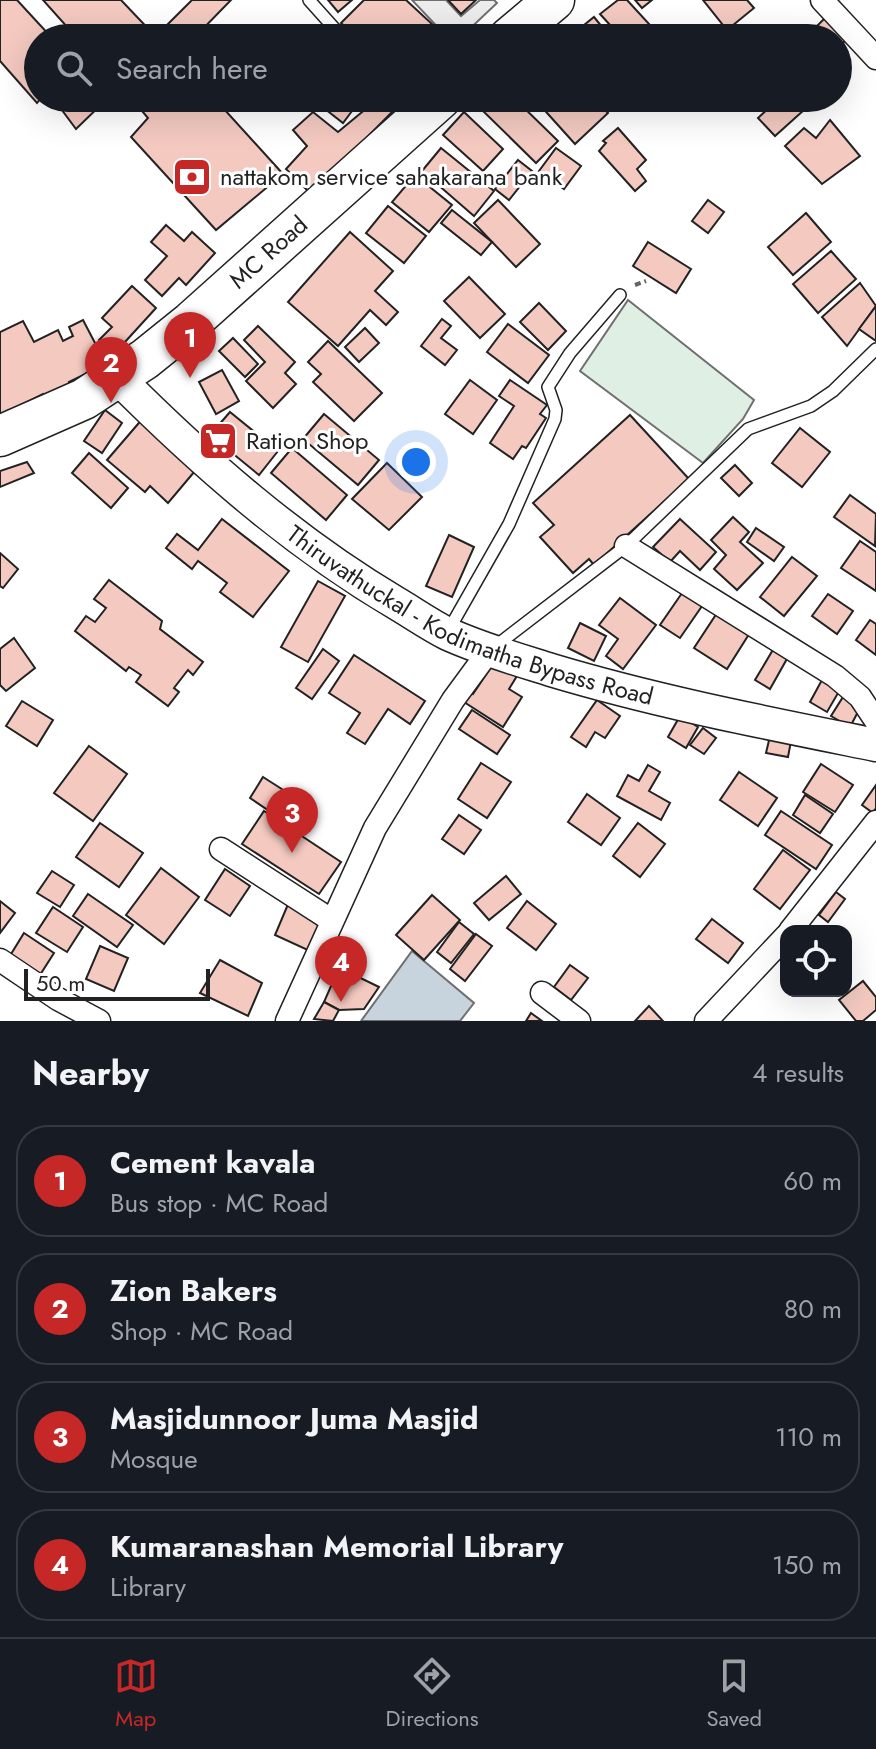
<!DOCTYPE html>
<meta charset="utf-8">
<style>
:root{--surface:#171b24;--page:#20242c;--text:#f1f3f6;--muted:#9ea1a6;--line:#363941;--accent:#c62828}
body{margin:0;font-family:Jost,sans-serif;background:var(--page);color:var(--text)}
.controls{position:absolute;right:24px;bottom:24px;display:grid;overflow:hidden;border-radius:16px;box-shadow:0 8px 32px #0002}
.controls button{width:72px;height:72px;display:grid;place-items:center;padding:0;border:0;border-bottom:2px solid var(--line);background:var(--surface);color:var(--text);font:40px sans-serif}
.scale{position:absolute;left:24px;bottom:20px;width:186px;box-sizing:border-box;padding-left:8px;border:4px solid #222;border-top:0;font-size:22px;line-height:28px;white-space:nowrap;color:#222;-webkit-text-stroke:6px #fff;paint-order:stroke}
.you{position:absolute;left:416px;top:462px;width:28px;height:28px;margin:-20px;border:6px solid #fff;border-radius:50%;background:#1a73e8;box-shadow:0 0 0 12px #1a73e833}
.badge{display:grid;place-items:center;width:52px;height:52px;border-radius:50%;background:var(--accent);color:#fff;font-size:26px;font-weight:700}
.pin{position:absolute;translate:-50% -66px;filter:drop-shadow(0 2px 4px #0008)}
.pin::after{content:'';position:absolute;top:42px;width:28px;height:24px;background:inherit;clip-path:polygon(0 0,100% 0,50% 100%)}
.list{margin:0;padding:0;list-style:none}
h2{display:flex;justify-content:space-between;align-items:center;height:104px;margin:0;padding:0 32px;font-size:34px}
h2 small{font-size:26px;font-weight:400;color:var(--muted)}
.list li{display:grid;grid-template-columns:52px 1fr auto;gap:24px;align-items:center;box-sizing:border-box;height:112px;margin:0 16px 16px;padding:0 16px;border:2px solid var(--line);border-radius:32px}
.list b{display:block;font-size:30px;white-space:nowrap}
.list p{margin:0;font-size:26px;white-space:nowrap;color:var(--muted)}
.list em{font-size:26px;font-style:normal;color:var(--muted)}
.icon{flex:none;width:44px;height:44px;fill:none;stroke:currentColor;stroke-width:2;stroke-linecap:round;stroke-linejoin:round}
.map{position:relative;flex:none;width:876px;height:1021px;overflow:hidden}
.search{position:absolute;background:var(--surface);box-shadow:0 8px 32px #0002;left:24px;right:24px;top:24px;height:88px;display:flex;align-items:center;gap:20px;box-sizing:border-box;padding:0 28px;border-radius:44px;color:var(--muted);font-size:30px}
.sheet{height:616px;background:var(--surface)}
nav{display:flex;justify-content:space-around;align-items:center;box-sizing:border-box;height:112px;border-top:2px solid var(--line);background:var(--surface);font-size:22px;color:var(--muted)}
nav a{display:grid;justify-items:center;gap:4px}
nav .on{color:var(--accent)}
.map>svg:first-child{display:block}
</style>
<div class="map">
<svg width="876" height="1021" viewBox="0 0 876 1021">
<rect width="100%" height="100%" fill="#fff"/>
<!-- green -->
<polygon fill="#e0efe3" stroke="#6f6f6f" stroke-width="2" points="628,300 754,400 743,419 703,463 580,371"/>
<!-- parking -->
<polygon fill="#ededed" stroke="#6f6f6f" stroke-width="2" points="412,0 446,0 461,16 480,0 494,0 497,3 460,38 448,38"/>
<!-- water -->
<polygon fill="#c7d3dd" stroke="#6f6f6f" stroke-width="2" points="412,951 474,1003 460,1021 361,1021"/>
<!-- building -->
<g fill="#f3c9c0" stroke="#222" stroke-width="2">
<polygon points="0,0 17,0 52,38 38,38 38,98 41,98 37,103 0,61"/>
<polygon points="43,0 121,0 157,38 77,38"/>
<polygon points="192,0 231,0 194,38 161,38 157,35"/>
<polygon points="328,0 352,0 338,12"/>
<polygon points="364,0 406,0 445,36 442,38 358,38 341,23"/>
<polygon points="448,0 476,0 461,14"/>
<polygon points="618,0 627,0 650,25 639,38 622,38 600,14"/>
<polygon points="635,0 652,0 642,8"/>
<polygon points="703,0 747,0 754,8 727,30"/>
<polygon points="828,15 849,37 838,48 838,38 805,38"/>
<polygon points="594,17 611,38 568,38"/>
<polygon points="53,98 108,98 76,129"/>
<polygon points="131,98 214,98 283,174 216,230 131,137 148,118"/>
<polygon points="325,98 336,98 352,111 343,123 320,105"/>
<polygon points="360,98 377,98 365,108 358,99"/>
<polygon points="379,98 384,98 396,108 311,194 286,169 307,146 293,130 313,112 338,132"/>
<polygon points="492,98 514,98 558,141 536,163 481,109"/>
<polygon points="546,98 593,98 608,113 575,144 539,104"/>
<polygon points="767,98 804,98 797,103 804,110 775,136 758,118 773,104"/>
<polygon points="464,112 503,149 483,171 443,135"/>
<polygon points="830,120 860,156 822,184 785,146 804,128 816,138"/>
<polygon points="618,128 646,160 637,169 646,181 635,191 599,151 606,143 603,141"/>
<polygon points="441,148 494,191 474,216 422,171"/>
<polygon points="556,148 581,166 564,189 539,171"/>
<polygon points="518,160 532,171 509,200 495,189"/>
<polygon points="415,175 452,205 429,232 392,202"/>
<polygon points="498,200 540,244 516,267 474,223"/>
<polygon points="708,200 724,212 708,233 692,221"/>
<polygon points="388,206 426,236 404,263 366,233"/>
<polygon points="452,210 492,242 481,255 441,223"/>
<polygon points="806,213 831,242 793,275 768,247"/>
<polygon points="166,225 184,241 192,232 215,253 186,285 179,278 162,296 145,280 167,256 151,242"/>
<polygon points="350,232 393,271 375,291 398,312 386,325 370,310 338,346 288,302"/>
<polygon points="648,242 691,269 676,293 633,266"/>
<polygon points="831,251 856,279 818,313 793,284"/>
<polygon points="469,277 505,314 480,338 444,301"/>
<polygon points="860,283 876,306 847,346 822,317"/>
<polygon points="132,286 156,308 114,354 99,340 112,327 102,318"/>
<polygon points="539,303 566,331 548,350 520,322"/>
<polygon points="876,306 876,341 859,329"/>
<polygon points="442,319 451,326 441,338 457,350 445,365 421,346"/>
<polygon points="83,320 106,364 69,382 73,390 48,402 43,394 11,410 0,422 0,332 23,321 34,342 58,330 63,341 73,336 69,327"/>
<polygon points="508,324 549,355 528,383 487,352"/>
<polygon points="258,326 295,362 285,373 296,384 273,408 246,381 265,362 244,340"/>
<polygon points="365,328 379,343 359,362 345,347"/>
<polygon points="233,338 258,364 245,377 219,351"/>
<polygon points="328,341 382,393 354,421 313,382 321,374 308,362"/>
<polygon points="222,370 239,401 216,414 199,382"/>
<polygon points="470,380 497,400 473,434 445,414"/>
<polygon points="510,380 547,405 540,414 546,418 526,448 522,446 513,459 490,443 514,406 499,396"/>
<polygon points="105,410 122,423 102,453 84,441"/>
<polygon points="230,412 278,451 259,475 210,435"/>
<polygon points="324,414 379,460 358,485 303,439"/>
<polygon points="630,415 689,479 594,565 589,559 573,573 540,537 554,525 533,503"/>
<polygon points="144,417 200,465 168,503 150,486 145,492 107,460"/>
<polygon points="800,428 830,452 802,487 772,463"/>
<polygon points="292,448 347,495 326,520 271,473"/>
<polygon points="89,453 128,488 111,508 72,473"/>
<polygon points="27,462 34,473 0,487 0,471"/>
<polygon points="387,463 422,497 389,530 352,499"/>
<polygon points="735,465 752,483 739,496 721,478"/>
<polygon points="850,495 876,514 875,546 834,517"/>
<polygon points="733,517 749,532 740,542 763,563 737,590 714,569 726,555 711,540"/>
<polygon points="222,519 289,571 253,617 220,592 227,583 198,561 192,569 166,548 177,534 198,550"/>
<polygon points="680,519 716,552 700,570 680,551 670,562 653,547"/>
<polygon points="756,528 784,547 774,561 747,542"/>
<polygon points="449,535 474,547 452,597 426,586"/>
<polygon points="860,541 876,552 876,591 841,568"/>
<polygon points="0,553 18,569 3,588 0,586"/>
<polygon points="792,557 817,576 784,616 760,597"/>
<polygon points="109,580 162,621 160,629 203,662 193,675 188,670 174,688 179,692 168,706 136,682 141,675 129,667 126,671 75,631 86,616 95,622 106,608 94,599"/>
<polygon points="318,581 345,596 308,662 281,647"/>
<polygon points="682,593 702,606 680,638 660,625"/>
<polygon points="828,594 853,611 837,634 812,616"/>
<polygon points="620,598 656,625 623,669 606,656 618,639 599,625"/>
<polygon points="719,610 751,631 727,669 694,648"/>
<polygon points="870,620 876,624 876,655 856,640"/>
<polygon points="580,623 606,636 594,661 568,648"/>
<polygon points="14,638 35,668 6,691 0,685 0,649"/>
<polygon points="774,648 788,657 770,689 755,680"/>
<polygon points="323,649 339,661 312,699 296,688"/>
<polygon points="354,655 425,701 410,724 388,709 365,744 347,733 360,713 329,693"/>
<polygon points="498,657 520,671 509,689 522,697 503,727 464,702 471,692 473,694"/>
<polygon points="823,678 841,688 827,712 810,702"/>
<polygon points="843,697 860,708 850,727 831,716"/>
<polygon points="597,700 620,716 605,738 595,732 586,747 571,737"/>
<polygon points="22,701 53,720 37,746 6,726"/>
<polygon points="472,710 510,735 497,754 459,729"/>
<polygon points="680,716 698,727 686,748 668,737"/>
<polygon points="703,728 716,738 704,754 690,745"/>
<polygon points="770,736 791,741 788,757 766,753"/>
<polygon points="89,746 127,774 93,821 54,793"/>
<polygon points="481,763 511,782 487,818 458,799"/>
<polygon points="821,764 853,785 835,812 803,792"/>
<polygon points="648,765 660,772 649,791 670,803 661,820 617,796 628,775 639,781"/>
<polygon points="739,772 777,798 758,826 720,800"/>
<polygon points="263,777 313,809 299,831 250,798"/>
<polygon points="876,785 876,808 873,813 862,805"/>
<polygon points="587,794 620,818 601,845 568,822"/>
<polygon points="805,795 833,814 820,833 793,815"/>
<polygon points="264,811 341,862 319,894 242,844"/>
<polygon points="781,811 832,845 816,869 765,835"/>
<polygon points="459,815 481,830 464,854 442,839"/>
<polygon points="100,823 143,853 119,887 76,857"/>
<polygon points="638,823 665,844 640,877 613,856"/>
<polygon points="783,850 810,870 780,909 754,889"/>
<polygon points="161,868 199,897 164,944 126,915"/>
<polygon points="225,869 250,886 230,916 205,900"/>
<polygon points="52,871 74,885 60,907 37,893"/>
<polygon points="506,876 521,894 489,920 474,903"/>
<polygon points="836,892 845,899 828,922 819,915"/>
<polygon points="88,894 133,925 117,947 73,916"/>
<polygon points="432,895 460,920 424,960 396,935"/>
<polygon points="0,901 15,913 0,933"/>
<polygon points="527,901 556,924 536,950 507,928"/>
<polygon points="289,902 327,922 312,952 275,935"/>
<polygon points="53,907 83,927 67,952 36,933"/>
<polygon points="712,919 743,943 728,963 696,939"/>
<polygon points="459,922 474,934 451,963 437,952"/>
<polygon points="24,933 54,953 38,978 8,959"/>
<polygon points="476,934 492,946 465,981 450,969"/>
<polygon points="100,946 128,958 114,991 86,979"/>
<polygon points="220,960 262,983 248,1016 200,993"/>
<polygon points="342,961 349,966 348,972 379,987 364,1009 339,1010 324,1002"/>
<polygon points="570,965 588,978 571,1000 554,987"/>
<polygon points="863,981 876,997 876,1010 863,1021 856,1021 839,1000"/>
<polygon points="324,1002 339,1010 333,1021 314,1019"/>
<polygon points="649,1006 663,1021 635,1021"/>
<polygon points="531,1013 542,1021 526,1021"/>
</g>
<g fill="none" stroke-linecap="round" stroke-linejoin="round">
<defs>
<g id="lane">
<polyline points="309,0 343,38"/>
<polyline points="399,98 412,113"/>
<polyline points="447,633 509,524 555,419 556,410 548,387 570,353 620,295"/>
<polyline points="493,648 626,546 748,429 811,406 833,391 876,349"/>
</g>
<g id="street">
<polyline points="822,0 876,58"/>
<polyline points="626,546 835,676 860,697 876,721"/>
<polyline points="221,849 331,920"/>
<polyline points="790,931 876,822"/>
<polyline points="0,960 58,999 99,1021"/>
<polyline points="542,993 579,1021"/>
<polyline points="287,1021 375,828 453,700 489,651"/>
<polyline points="706,1021 786,936"/>
</g>
<g id="secondary">
<path id="s1" d="M118 378C202 462 293 542 396 603 413 613 430 625 448 634 481 649 516 659 551 670 658 702 767 723 876 745"/>
</g>
<g id="highway">
<polyline points="509,38 554,0"/>
<path id="s2" d="M0 436 84 399 145 359 191 322 441 98"/>
</g>
</defs>
<!-- lane casing -->
<use href="#lane" stroke="#222" stroke-width="14"/>
<!-- street casing -->
<use href="#street" stroke="#222" stroke-width="25"/>
<!-- secondary casing -->
<use href="#secondary" stroke="#222" stroke-width="35"/>
<!-- highway casing -->
<use href="#highway" stroke="#222" stroke-width="43"/>
<!-- path -->
<polyline stroke="#646464" stroke-width="4" stroke-dasharray="6 4" stroke-linecap="butt" points="635,285 646,281"/>
<!-- lane -->
<use href="#lane" stroke="#fff" stroke-width="11"/>
<!-- street -->
<use href="#street" stroke="#fff" stroke-width="22"/>
<!-- secondary -->
<use href="#secondary" stroke="#fff" stroke-width="32"/>
<!-- highway -->
<use href="#highway" stroke="#fff" stroke-width="40"/>
</g>
<!-- icons -->
<defs>
<symbol id="bank-square" viewBox="-11 -11 22 22"><rect x="-9" y="-9" width="18" height="18" rx="4" fill="#c62828" stroke="#fff"/><path d="M-6-4H6V4H-6ZM0-2.3a2.3 2.3 0 1 0 0 4.6a2.3 2.3 0 1 0 0-4.6Z" fill="#fff"/></symbol>
<symbol id="supermarket-square" viewBox="-11 -11 22 22"><rect x="-9" y="-9" width="18" height="18" rx="4" fill="#c62828" stroke="#fff"/><path d="M-6-5.5h2.5l.6 2H6L4.5 2H-2.5L-4.4-4H-6ZM-1.5 3.2a1.3 1.3 0 1 0 .1 0ZM3 3.2a1.3 1.3 0 1 0 .1 0Z" fill="#fff"/></symbol>
</defs>
<g fill-rule="evenodd">
<use href="#bank-square" x="170" y="155" width="44" height="44"/>
<use href="#supermarket-square" x="196" y="419" width="44" height="44"/>
</g>
<g text-anchor="middle" stroke-width="6" stroke-linejoin="round" paint-order="stroke">
<!-- poi labels -->
<g font-size="24" fill="#222" stroke="#fff" text-anchor="start">
<text x="220" y="185">nattakom service sahakarana bank</text>
<text x="246" y="449">Ration Shop</text>
</g>
<!-- street labels -->
<g font-size="24" fill="#222" stroke="#fff">
<text dy="8" stroke="none"><textPath href="#s2" startOffset="328">MC Road</textPath></text>
<text dy="8" stroke="none"><textPath href="#s1" startOffset="432">Thiruvathuckal - Kodimatha Bypass Road</textPath></text>
</g>
</g>
</svg>
<div class="controls">
<button><svg class="icon" aria-label="locate" viewBox="0 0 24 24"><circle cx="12" cy="12" r="6"/><path d="M12 2v4M12 18v4M2 12h4M18 12h4"/></svg></button>
</div>
<div class="scale">50 m</div>
<div class="you"></div>
<div class="pin badge" style="left:190px;top:378px">1</div>
<div class="pin badge" style="left:111px;top:403px">2</div>
<div class="pin badge" style="left:292px;top:853px">3</div>
<div class="pin badge" style="left:341px;top:1002px">4</div>
<div class="search"><svg class="icon" aria-label="search" viewBox="0 0 24 24"><circle cx="10" cy="10" r="6"/><path d="M15 15l6 6"/></svg>Search here</div>
</div>
<section class="sheet">
<h2>Nearby<small>4 results</small></h2>
<ul class="list">
<li><span class="badge">1</span><div><b>Cement kavala</b><p>Bus stop · MC Road</p></div><em>60 m</em></li>
<li><span class="badge">2</span><div><b>Zion Bakers</b><p>Shop · MC Road</p></div><em>80 m</em></li>
<li><span class="badge">3</span><div><b>Masjidunnoor Juma Masjid</b><p>Mosque</p></div><em>110 m</em></li>
<li><span class="badge">4</span><div><b>Kumaranashan Memorial Library</b><p>Library</p></div><em>150 m</em></li>
</ul>
</section>
<nav>
<a class="on"><svg class="icon" aria-label="map" viewBox="0 0 24 24"><path d="M3 6l6-2 6 2 6-2v14l-6 2-6-2-6 2zM9 4v14M15 6v14"/></svg>Map</a>
<a><svg class="icon" aria-label="directions" viewBox="0 0 24 24"><path d="M12 3l9 9-9 9-9-9zM9 14v-3h6M13 9l2 2-2 2"/></svg>Directions</a>
<a><svg class="icon" aria-label="saved" viewBox="0 0 24 24"><path d="M7 4h10v16l-5-4-5 4z"/></svg>Saved</a>
</nav>
